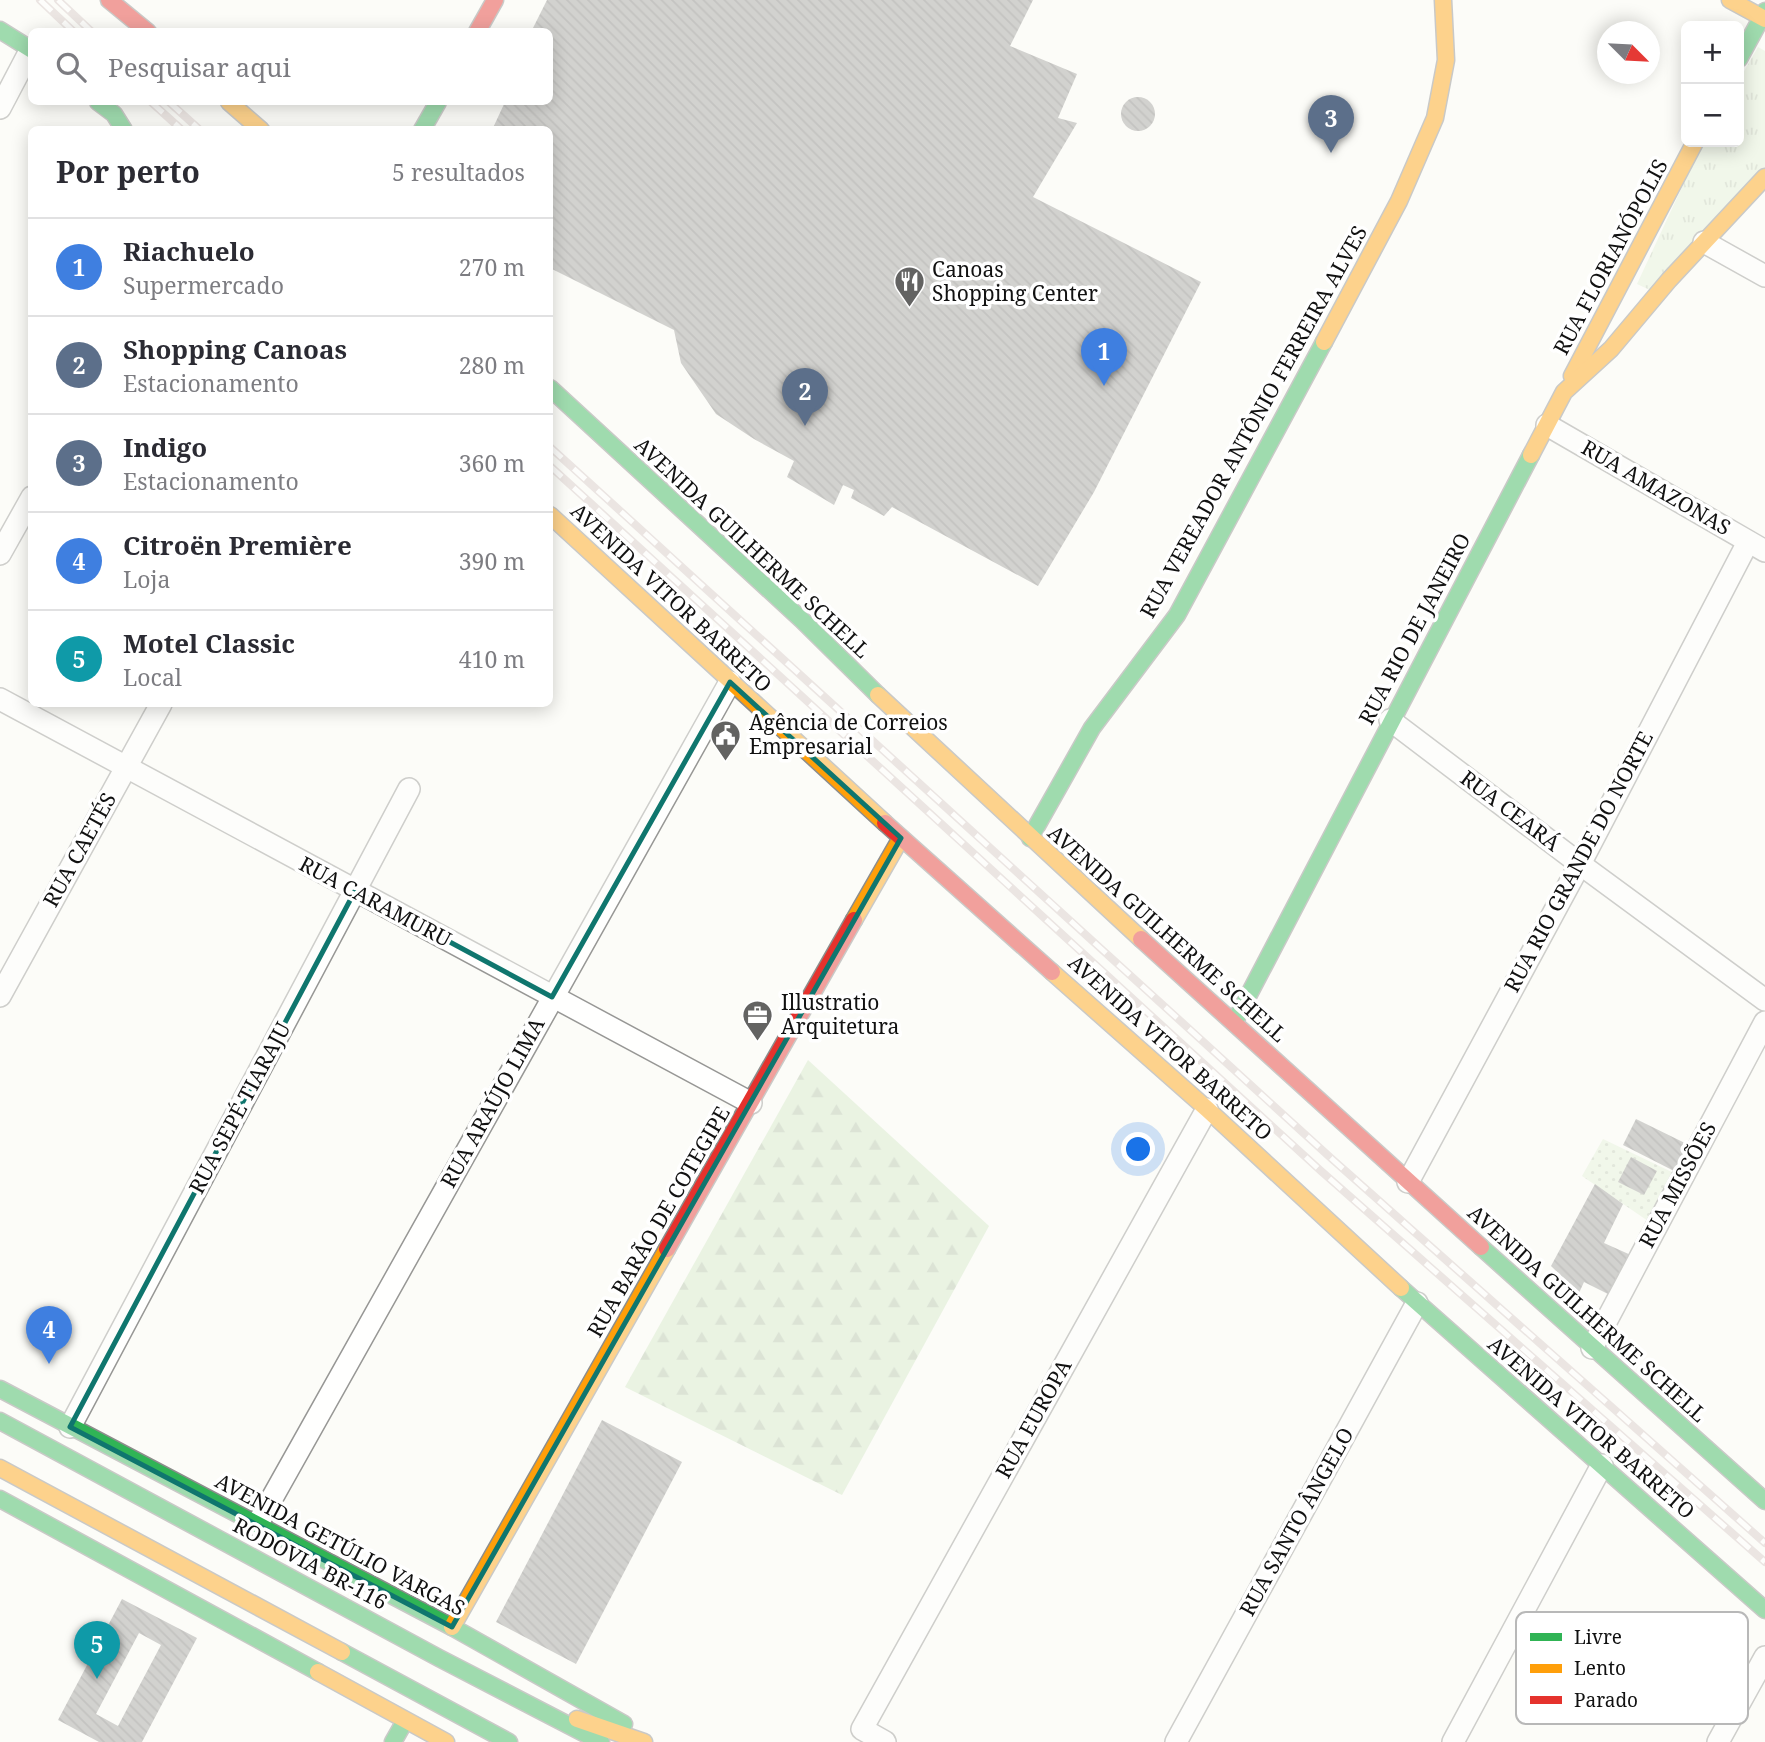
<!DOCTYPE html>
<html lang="pt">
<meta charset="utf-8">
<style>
:root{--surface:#fff;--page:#f7f7f7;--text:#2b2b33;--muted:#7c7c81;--line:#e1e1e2;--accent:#636362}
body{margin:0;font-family:"Noto Serif",serif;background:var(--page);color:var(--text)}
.controls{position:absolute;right:21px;top:21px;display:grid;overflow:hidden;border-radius:10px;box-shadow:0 4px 18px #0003}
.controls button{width:63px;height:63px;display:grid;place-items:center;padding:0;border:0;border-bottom:2px solid var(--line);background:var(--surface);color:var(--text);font:35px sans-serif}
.compass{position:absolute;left:1597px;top:21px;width:63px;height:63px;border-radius:50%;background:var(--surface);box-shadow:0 4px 18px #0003;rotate:114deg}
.you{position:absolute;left:1139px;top:1150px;width:24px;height:24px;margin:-18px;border:5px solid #fff;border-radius:50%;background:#1a73e8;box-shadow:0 0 0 10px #1a73e833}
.badge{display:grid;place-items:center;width:46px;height:46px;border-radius:50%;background:var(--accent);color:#fff;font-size:23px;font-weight:700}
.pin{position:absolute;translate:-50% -58px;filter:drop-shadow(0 2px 4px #0008)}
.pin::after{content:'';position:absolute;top:37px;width:24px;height:21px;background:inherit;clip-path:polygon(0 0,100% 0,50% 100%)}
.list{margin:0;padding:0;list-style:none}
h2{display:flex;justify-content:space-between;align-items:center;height:91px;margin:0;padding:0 28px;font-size:30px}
h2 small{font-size:23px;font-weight:400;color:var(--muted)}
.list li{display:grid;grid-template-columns:46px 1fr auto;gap:21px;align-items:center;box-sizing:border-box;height:98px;padding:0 28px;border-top:2px solid var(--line)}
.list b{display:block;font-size:26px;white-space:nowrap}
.list p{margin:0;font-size:23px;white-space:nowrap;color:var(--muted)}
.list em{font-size:23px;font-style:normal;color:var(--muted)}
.icon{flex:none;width:38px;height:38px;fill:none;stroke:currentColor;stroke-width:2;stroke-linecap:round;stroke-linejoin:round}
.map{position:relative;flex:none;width:1765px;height:1742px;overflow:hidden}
.search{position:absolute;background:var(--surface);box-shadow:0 4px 18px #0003;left:28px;top:28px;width:525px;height:77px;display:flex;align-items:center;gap:18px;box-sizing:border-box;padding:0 24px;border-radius:10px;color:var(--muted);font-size:26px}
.panel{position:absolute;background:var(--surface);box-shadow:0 4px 18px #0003;left:28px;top:126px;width:525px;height:581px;border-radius:10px}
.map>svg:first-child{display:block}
</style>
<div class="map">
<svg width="1765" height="1742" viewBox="0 0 1765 1742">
<defs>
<pattern id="grass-dots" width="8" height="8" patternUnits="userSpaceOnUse" patternTransform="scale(1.75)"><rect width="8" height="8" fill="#e4f1d9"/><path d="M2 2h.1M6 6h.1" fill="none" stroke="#c3ceb9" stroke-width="1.8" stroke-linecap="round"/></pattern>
<pattern id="forest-firs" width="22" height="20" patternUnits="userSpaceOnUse" patternTransform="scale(1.75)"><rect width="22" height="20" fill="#d4e8c8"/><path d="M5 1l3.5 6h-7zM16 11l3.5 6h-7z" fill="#b5c6ab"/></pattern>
<pattern id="park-tufts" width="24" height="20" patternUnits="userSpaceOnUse" patternTransform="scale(1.75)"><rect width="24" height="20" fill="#e4f1d9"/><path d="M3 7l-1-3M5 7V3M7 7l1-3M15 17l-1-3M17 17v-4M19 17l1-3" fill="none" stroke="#c3ceb9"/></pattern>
<pattern id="building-back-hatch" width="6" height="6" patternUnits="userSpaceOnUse" patternTransform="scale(1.75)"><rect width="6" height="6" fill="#a09f9d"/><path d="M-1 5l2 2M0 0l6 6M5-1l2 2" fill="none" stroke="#81807f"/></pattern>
</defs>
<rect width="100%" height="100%" fill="#fcfcf8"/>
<!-- grass -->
<polygon fill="url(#grass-dots)" points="1603,1139 1680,1176 1654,1225 1582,1176"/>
<!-- forest -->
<polygon fill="url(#forest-firs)" points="808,1060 989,1226 842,1495 625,1387"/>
<!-- park -->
<polygon fill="url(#park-tufts)" points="1758,47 1765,51 1765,169 1650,290 1637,284 1703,142 1739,142 1739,80"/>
<!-- building -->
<g fill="url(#building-back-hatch)" fill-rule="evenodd">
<polygon points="547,0 1033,0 1010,46 1077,74 1058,118 1077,123 1033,197 1201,282 1094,492 1038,586 892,507 884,516 851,498 854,490 843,485 834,505 787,477 794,461 754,439 716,414 681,363 674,330 550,268 550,130 492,130 505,102 550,102 550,64 552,60 550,59 550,32 531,32"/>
<circle cx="1138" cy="114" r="17"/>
<polygon points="1636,1119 1693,1147 1680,1174 1623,1145"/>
<polygon points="1631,1157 1657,1171 1644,1195 1618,1182"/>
<polygon points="1595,1184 1623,1204 1604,1243 1633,1256 1612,1296 1584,1282 1579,1293 1551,1266"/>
<polygon points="602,1420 682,1462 576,1664 496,1622"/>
<path d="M122 1599 197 1638 142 1742H99L58 1720ZM139 1633 161 1645 118 1726 96 1714Z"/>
</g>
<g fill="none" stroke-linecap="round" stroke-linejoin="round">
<defs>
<g id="street">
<polyline points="0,108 31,49"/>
<polyline points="1704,242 1765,276"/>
<polyline points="1547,425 1765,551"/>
<polyline points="0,554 32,497"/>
<polyline points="0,699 751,1103"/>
<polyline points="1390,720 1580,864 1765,1000"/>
<polyline points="0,996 161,704"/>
<polyline points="1408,1182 1580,864 1748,542"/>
<polyline points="1592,1348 1765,1022"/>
<polyline points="70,1427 409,789"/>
<polyline points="257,1525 730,682"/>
<polyline points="885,1742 862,1729 1207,1109"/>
<polyline points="1176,1742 1417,1303"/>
<polyline points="1453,1742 1602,1465"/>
<polyline points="1718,1742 1765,1657"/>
</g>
<g id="fast">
<polyline points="0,30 32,50"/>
<polyline points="1739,59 1765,11"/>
<polyline points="98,102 114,114 124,130"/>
<polyline points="422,130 438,102"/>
<polyline points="550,388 802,620 878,695"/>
<polyline points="1030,838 1092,728 1177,615 1324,342"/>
<polyline points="1234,1023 1531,455"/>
<polyline points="1481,1247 1765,1501"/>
<polyline points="1401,1288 1765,1610"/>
<polyline points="0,1389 452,1627 624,1724"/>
<polyline points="0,1421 439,1658 601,1742"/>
<polyline points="0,1499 318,1672"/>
<polyline points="342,1652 509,1742"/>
<polyline points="393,1742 405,1721"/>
</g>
<g id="slow">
<polyline points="1730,0 1765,19"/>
<polyline points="229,102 261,130"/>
<polyline points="1324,342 1399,201 1435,118 1446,60 1443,0"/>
<polyline points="1572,376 1695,142"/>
<polyline points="1531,455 1564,392 1611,349 1669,280 1765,177"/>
<polyline points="550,515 885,823"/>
<polyline points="878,695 1141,939"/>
<polyline points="854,920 901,838"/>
<polyline points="1052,972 1207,1109 1401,1288"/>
<polyline points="0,1468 342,1652"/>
<polyline points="452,1627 667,1249"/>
<polyline points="318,1672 446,1742"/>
<polyline points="577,1719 644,1742"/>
</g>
<g id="jam">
<polyline points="109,0 148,32"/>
<polyline points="477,32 495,0"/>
<polyline points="885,823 1052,972"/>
<polyline points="1141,939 1481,1247"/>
<polyline points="667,1249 854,920"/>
</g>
</defs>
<!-- street casing -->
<use href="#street" stroke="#979795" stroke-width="24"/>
<!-- fast casing -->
<use href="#fast" stroke="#8d8d8c" stroke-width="19"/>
<!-- slow casing -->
<use href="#slow" stroke="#8d8d8c" stroke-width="19"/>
<!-- jam casing -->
<use href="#jam" stroke="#8d8d8c" stroke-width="19"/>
<!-- street -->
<use href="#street" stroke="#fffffe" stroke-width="21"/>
<!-- fast -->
<use href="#fast" stroke="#30b455" stroke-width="16"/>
<!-- slow -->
<use href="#slow" stroke="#ff9f0a" stroke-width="16"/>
<!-- jam -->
<use href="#jam" stroke="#e5322d" stroke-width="16"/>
<defs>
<g id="rail">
<polyline points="40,0 74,32"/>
<polyline points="58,0 92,32"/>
<polyline points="151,102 182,130"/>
<polyline points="169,102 200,130"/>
<polyline points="550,447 1332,1159 1765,1543"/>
<polyline points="550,466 1321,1171 1765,1562"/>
</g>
</defs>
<!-- rail casing -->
<use href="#rail" stroke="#d7c9c8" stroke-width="8"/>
<!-- rail -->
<use href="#rail" stroke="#fff" stroke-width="5" stroke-dasharray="16" stroke-linecap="butt"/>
</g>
<!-- marked area -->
<path d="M0 0H1765V1742H0ZM730 682 901 838 452 1627 70 1427 355 891 552 997Z" fill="#fcfcf8" fill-opacity=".55" fill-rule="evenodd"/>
<path fill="none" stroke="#0f766e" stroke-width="5" stroke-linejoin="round" d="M730 682 901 838 452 1627 70 1427 355 891 552 997Z"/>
<!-- icons -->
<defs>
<symbol id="restaurant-pin" viewBox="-11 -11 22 30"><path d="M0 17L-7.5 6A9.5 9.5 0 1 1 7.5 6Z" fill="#636362" stroke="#fff"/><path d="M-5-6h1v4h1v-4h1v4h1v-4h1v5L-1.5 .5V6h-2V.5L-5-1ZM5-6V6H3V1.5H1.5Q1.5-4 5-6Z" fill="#fff"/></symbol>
<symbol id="civic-pin" viewBox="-11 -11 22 30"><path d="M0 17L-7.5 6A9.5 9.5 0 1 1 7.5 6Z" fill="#636362" stroke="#fff"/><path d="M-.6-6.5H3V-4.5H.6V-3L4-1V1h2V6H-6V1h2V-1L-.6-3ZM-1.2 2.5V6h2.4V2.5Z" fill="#fff"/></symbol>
<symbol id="office-pin" viewBox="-11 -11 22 30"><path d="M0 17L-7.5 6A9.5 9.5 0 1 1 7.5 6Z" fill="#636362" stroke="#fff"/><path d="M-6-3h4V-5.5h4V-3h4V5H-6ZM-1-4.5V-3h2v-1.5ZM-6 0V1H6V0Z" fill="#fff"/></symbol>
</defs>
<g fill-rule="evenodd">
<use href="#restaurant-pin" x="892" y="264" width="35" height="47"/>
<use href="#civic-pin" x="708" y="718" width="35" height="47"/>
<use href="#office-pin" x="740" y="998" width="35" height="47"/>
</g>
<g text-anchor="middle" stroke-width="7" stroke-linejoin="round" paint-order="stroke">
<!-- street labels -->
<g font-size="21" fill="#111" stroke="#fff">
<text transform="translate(1611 257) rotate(-62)" y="7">RUA FLORIANÓPOLIS</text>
<text transform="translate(1254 422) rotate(-61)" y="7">RUA VEREADOR ANTÔNIO FERREIRA ALVES</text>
<text transform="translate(1656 488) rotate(30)" y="7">RUA AMAZONAS</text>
<text transform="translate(752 548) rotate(43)" y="7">AVENIDA GUILHERME SCHELL</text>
<text transform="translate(671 598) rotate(43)" y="7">AVENIDA VITOR BARRETO</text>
<text transform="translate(1415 629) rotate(-62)" y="7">RUA RIO DE JANEIRO</text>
<text transform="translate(1510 811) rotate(37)" y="7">RUA CEARÁ</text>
<text transform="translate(80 850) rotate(-61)" y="7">RUA CAETÉS</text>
<text transform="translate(1579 862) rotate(-62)" y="7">RUA RIO GRANDE DO NORTE</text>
<text transform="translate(375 902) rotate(28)" y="7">RUA CARAMURU</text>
<text transform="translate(1167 934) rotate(42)" y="7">AVENIDA GUILHERME SCHELL</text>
<text transform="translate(1170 1048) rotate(42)" y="7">AVENIDA VITOR BARRETO</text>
<text transform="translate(493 1103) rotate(-61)" y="7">RUA ARAÚJO LIMA</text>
<text transform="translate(240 1108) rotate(-62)" y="7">RUA SEPÉ TIARAJU</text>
<text transform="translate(1678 1185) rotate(-62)" y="7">RUA MISSÕES</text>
<text transform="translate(659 1222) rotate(-60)" y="7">RUA BARÃO DE COTEGIPE</text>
<text transform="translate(1587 1314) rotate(42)" y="7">AVENIDA GUILHERME SCHELL</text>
<text transform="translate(1034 1419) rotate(-61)" y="7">RUA EUROPA</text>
<text transform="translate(1591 1428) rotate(41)" y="7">AVENIDA VITOR BARRETO</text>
<text transform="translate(1297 1522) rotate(-61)" y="7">RUA SANTO ÂNGELO</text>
<text transform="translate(340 1545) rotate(28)" y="7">AVENIDA GETÚLIO VARGAS</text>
<text transform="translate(310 1564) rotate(28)" y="7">RODOVIA BR-116</text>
</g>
<!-- poi labels -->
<g font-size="21" fill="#111" stroke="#fff" text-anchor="start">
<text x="932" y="277">Canoas<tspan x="932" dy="24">Shopping Center</tspan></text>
<text x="749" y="730">Agência de Correios<tspan x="749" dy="24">Empresarial</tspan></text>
<text x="781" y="1010">Illustratio<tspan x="781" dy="24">Arquitetura</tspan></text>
</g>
</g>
<!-- legend -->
<rect x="1516" y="1612" width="232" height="112" rx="10" fill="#fff" stroke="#b8b8b8" stroke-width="2"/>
<rect x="1530" y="1633" width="32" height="8" fill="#30b455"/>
<rect x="1530" y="1664" width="32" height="9" fill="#ff9f0a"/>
<rect x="1530" y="1696" width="32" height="8" fill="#e5322d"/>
<g font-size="19" fill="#111">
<text x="1574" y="1644">Livre</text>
<text x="1574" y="1675">Lento</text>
<text x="1574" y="1707">Parado</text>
</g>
</svg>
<div class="controls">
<button>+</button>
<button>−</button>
</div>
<svg class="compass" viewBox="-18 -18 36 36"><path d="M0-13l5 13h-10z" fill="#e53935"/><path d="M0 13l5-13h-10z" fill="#7c7c81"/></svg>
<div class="you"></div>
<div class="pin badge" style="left:1104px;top:386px;background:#3f7fe0">1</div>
<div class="pin badge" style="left:805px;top:426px;background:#5c6f8a">2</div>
<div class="pin badge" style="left:1331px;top:153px;background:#5c6f8a">3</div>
<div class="pin badge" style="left:49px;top:1364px;background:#3f7fe0">4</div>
<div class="pin badge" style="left:97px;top:1679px;background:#0f9aa8">5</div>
<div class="search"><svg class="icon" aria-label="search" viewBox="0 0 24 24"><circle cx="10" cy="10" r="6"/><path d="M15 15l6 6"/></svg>Pesquisar aqui</div>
<section class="panel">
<h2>Por perto<small>5 resultados</small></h2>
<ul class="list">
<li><span class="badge" style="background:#3f7fe0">1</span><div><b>Riachuelo</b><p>Supermercado</p></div><em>270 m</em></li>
<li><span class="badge" style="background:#5c6f8a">2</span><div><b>Shopping Canoas</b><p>Estacionamento</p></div><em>280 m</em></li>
<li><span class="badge" style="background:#5c6f8a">3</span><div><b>Indigo</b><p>Estacionamento</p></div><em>360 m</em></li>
<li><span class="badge" style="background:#3f7fe0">4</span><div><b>Citroën Première</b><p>Loja</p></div><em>390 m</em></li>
<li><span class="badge" style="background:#0f9aa8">5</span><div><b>Motel Classic</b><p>Local</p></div><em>410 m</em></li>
</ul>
</section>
</div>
